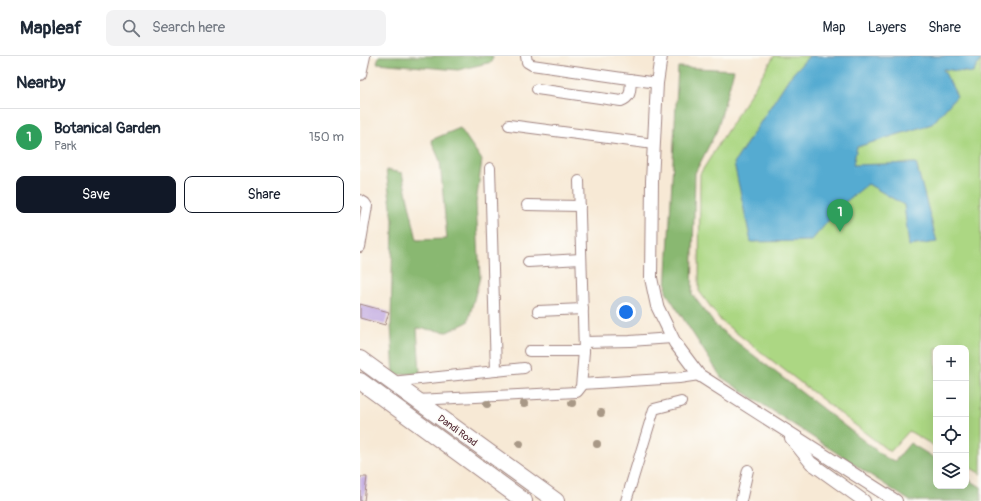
<!DOCTYPE html>
<meta charset="utf-8">
<style>
:root{--surface:#fff;--page:#f2f2f3;--text:#1f2937;--muted:#747a83;--line:#e0e1e3;--accent:#111827}
body{margin:0;font-family:Pangolin,sans-serif;background:var(--page);color:var(--text)}
.controls{position:absolute;right:12px;bottom:12px;display:grid;overflow:hidden;border-radius:8px;box-shadow:0 4px 16px #0002}
.controls button{width:36px;height:36px;display:grid;place-items:center;padding:0;border:0;border-bottom:1px solid var(--line);background:var(--surface);color:var(--text);font:20px sans-serif}
.you{position:absolute;left:266px;top:256px;width:14px;height:14px;margin:-10px;border:3px solid #fff;border-radius:50%;background:#1a73e8;box-shadow:0 0 0 6px #1a73e833}
.badge{display:grid;place-items:center;width:26px;height:26px;border-radius:50%;background:var(--accent);color:#fff;font-size:13px;font-weight:700}
.pin{position:absolute;translate:-50% -33px;filter:drop-shadow(0 1px 2px #0008)}
.pin::after{content:'';position:absolute;top:21px;width:14px;height:12px;background:inherit;clip-path:polygon(0 0,100% 0,50% 100%)}
.list{margin:0;padding:0;list-style:none}
h2{display:flex;justify-content:space-between;align-items:center;height:52px;margin:0;padding:0 16px;font-size:17px}
h2 small{font-size:13px;font-weight:400;color:var(--muted)}
.list li{display:grid;grid-template-columns:26px 1fr auto;gap:12px;align-items:center;box-sizing:border-box;height:56px;padding:0 16px;border-top:1px solid var(--line)}
.list b{display:block;font-size:15px;white-space:nowrap}
.list p{margin:0;font-size:13px;white-space:nowrap;color:var(--muted)}
.list em{font-size:13px;font-style:normal;color:var(--muted)}
.actions{display:flex;gap:8px;padding:12px 16px}
.actions a{flex:1;padding:9px 0;border:1px solid var(--accent);border-radius:8px;text-align:center;font-size:14px;color:var(--accent)}
.actions .main{background:var(--accent);color:#fff}
.icon{flex:none;width:22px;height:22px;fill:none;stroke:currentColor;stroke-width:2;stroke-linecap:round;stroke-linejoin:round}
.map{position:relative;flex:none;width:621px;height:445px;overflow:hidden}
header{display:flex;align-items:center;gap:24px;box-sizing:border-box;height:56px;padding:0 20px;background:var(--surface);border-bottom:1px solid var(--line)}
header strong{font-size:19px}
nav{display:flex;gap:22px;margin-inline-start:auto;font-size:14px}
.search{width:280px;height:36px;background:var(--page);display:flex;align-items:center;gap:10px;box-sizing:border-box;padding:0 14px;border-radius:8px;color:var(--muted);font-size:15px}
main{display:flex}
aside{flex:1;background:var(--surface)}
.map>svg:first-child{display:block}
</style>
<header>
<strong>Mapleaf</strong>
<div class="search"><svg class="icon" aria-label="search" viewBox="0 0 24 24"><circle cx="10" cy="10" r="6"/><path d="M15 15l6 6"/></svg>Search here</div>
<nav><a>Map</a><a>Layers</a><a>Share</a></nav>
</header>
<main>
<aside>
<h2>Nearby<small></small></h2>
<ul class="list">
<li><span class="badge" style="background:#2e9e5b">1</span><div><b>Botanical Garden</b><p>Park</p></div><em>150 m</em></li>
</ul>
<div class="actions"><a class="main">Save</a><a>Share</a></div>
</aside>
<div class="map">
<svg width="621" height="445" viewBox="0 0 621 445">
<rect width="100%" height="100%" fill="#fdfcf7"/>
<filter id="ink" filterUnits="userSpaceOnUse"><feTurbulence type="fractalNoise" baseFrequency=".025" numOctaves="2"/><feDisplacementMap in="SourceGraphic" scale="8" xChannelSelector="R" yChannelSelector="G"/><feConvolveMatrix kernelMatrix="1 2 1 2 8 2 1 2 1" color-interpolation-filters="sRGB"/></filter>
<filter id="wash" filterUnits="userSpaceOnUse"><feTurbulence type="fractalNoise" baseFrequency=".012" numOctaves="4" result="noise"/><feDisplacementMap in="SourceGraphic" scale="16" xChannelSelector="R" yChannelSelector="G"/><feGaussianBlur stdDeviation="0.9" result="paint"/><feColorMatrix in="noise" values="0 0 0 0 0 0 0 0 0 0 0 0 0 0 0 0 0 1.4 0 .05"/><feComposite in="paint" operator="in"/></filter>
<g filter="url(#wash)">
<rect width="100%" height="100%" fill="#f7e9d5"/>
<!-- green -->
<polygon fill="#acd783" stroke="#7b7b57" points="414,0 621,0 621,418 606,409 606,292 576,292 576,391 549,375 530,396 361,265 339,235 340,118"/>
<!-- forest -->
<g fill="#89b871" stroke="#6a6c4e">
<polygon points="19,0 133,0 132,6 98,14 17,7"/>
<polygon points="318,11 374,14 357,74 335,117 332,238 356,270 526,402 535,405 550,387 576,403 576,430 606,430 606,422 621,431 621,445 550,445 361,321 306,236"/>
<polygon points="100,72 122,104 116,147 120,221 108,266 87,276 57,272 60,317 34,319 31,269 33,164 26,114 42,117 57,184 87,183 80,105 71,84"/>
</g>
<!-- water -->
<polygon fill="#55abd1" stroke="#50657e" points="449,0 621,0 621,3 613,17 583,13 597,40 572,68 497,91 493,109 556,107 577,186 549,190 544,149 508,128 484,147 451,185 391,186 374,107 429,22"/>
<g id="blocks">
<!-- building -->
<g fill="#c0a7e0">
<polygon points="0,248 29,256 25,269 0,262"/>
<polygon points="0,421 7,421 4,445 0,445"/>
</g>
</g>
</g>
<g filter="url(#ink)">
<use href="#blocks" fill-opacity="0" stroke="#a08480" stroke-width="1"/>
<g fill="none" stroke-linecap="round" stroke-linejoin="round">
<defs>
<g id="minor">
<polyline points="166,0 167,6 172,9 297,27"/>
<path d="M177 33 261 45C272 41 270 34 271 23"/>
<polyline points="149,69 294,88"/>
<polyline points="130,112 136,315"/>
<polyline points="0,144 5,147 7,150 0,191"/>
<polyline points="167,149 220,150"/>
<polyline points="168,206 221,203"/>
<polyline points="178,255 223,253"/>
<polyline points="224,286 270,285 312,282"/>
<polyline points="169,295 224,295"/>
<polyline points="31,326 164,312"/>
<polyline points="222,328 319,322 339,319"/>
<polyline points="57,344 217,336 221,331 224,295 219,125"/>
<polyline points="266,445 294,353 321,346"/>
<polyline points="381,445 388,414"/>
</g>
<g id="tertiary">
<polyline points="301,0 297,27 292,125 291,222 297,250 315,287 339,319 536,445"/>
<polyline points="0,18 4,0"/>
<polyline points="431,382 451,407 504,445"/>
</g>
<g id="primary">
<polyline points="0,303 196,445"/>
<polyline points="0,325 164,445"/>
</g>
</defs>
<!-- minor casing -->
<use href="#minor" stroke="#a08480" stroke-width="12"/>
<!-- tertiary casing -->
<use href="#tertiary" stroke="#a08480" stroke-width="14"/>
<!-- primary casing -->
<use href="#primary" stroke="#a08480" stroke-width="18"/>
<!-- minor -->
<use href="#minor" stroke="#fff" stroke-width="10"/>
<!-- tertiary -->
<use href="#tertiary" stroke="#fff" stroke-width="12"/>
<!-- primary -->
<use href="#primary" stroke="#fff" stroke-width="16"/>
</g>
<!-- trees -->
<g fill="#a89886">
<circle cx="212" cy="347" r="4"/>
<circle cx="127" cy="348" r="4"/>
<circle cx="164" cy="348" r="4"/>
<circle cx="241" cy="357" r="4"/>
<circle cx="160" cy="388" r="4"/>
<circle cx="237" cy="388" r="4"/>
</g>
</g>
<g text-anchor="middle" stroke-width="3.5" stroke-linejoin="round" paint-order="stroke">
<!-- street labels -->
<g font-size="10" fill="#4a1f2b" stroke="#fdfcf7">
<text transform="translate(98 374) rotate(36)" y="4">Dandi Road</text>
</g>
</g>
</svg>
<div class="controls">
<button>+</button>
<button>−</button>
<button><svg class="icon" aria-label="locate" viewBox="0 0 24 24"><circle cx="12" cy="12" r="6"/><path d="M12 2v4M12 18v4M2 12h4M18 12h4"/></svg></button>
<button><svg class="icon" aria-label="layers" viewBox="0 0 24 24"><path d="M12 4l9 5-9 5-9-5zM3 14l9 5 9-5"/></svg></button>
</div>
<div class="you"></div>
<div class="pin badge" style="left:480px;top:176px;background:#2e9e5b">1</div>
</div>
</main>
